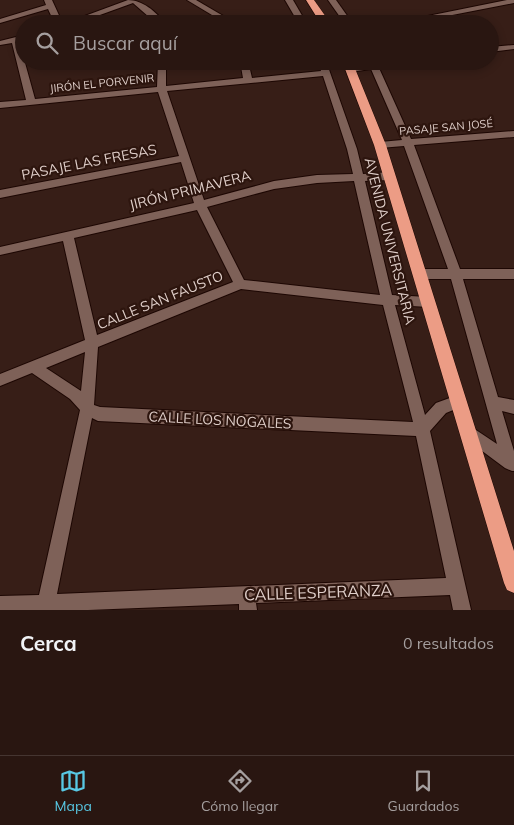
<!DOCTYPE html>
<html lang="es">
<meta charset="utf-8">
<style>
:root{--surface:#291611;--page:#35231f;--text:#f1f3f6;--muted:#a59f9f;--line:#453531;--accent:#58c8e4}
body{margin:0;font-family:Mulish,sans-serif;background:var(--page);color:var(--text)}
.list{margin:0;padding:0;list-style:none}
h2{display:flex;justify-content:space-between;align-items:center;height:65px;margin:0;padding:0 20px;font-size:21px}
h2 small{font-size:16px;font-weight:400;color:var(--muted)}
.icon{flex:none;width:28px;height:28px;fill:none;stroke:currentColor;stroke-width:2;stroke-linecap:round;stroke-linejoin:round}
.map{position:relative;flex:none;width:514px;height:610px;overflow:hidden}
.search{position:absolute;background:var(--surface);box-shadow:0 2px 8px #0003;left:15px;right:15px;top:15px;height:55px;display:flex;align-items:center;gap:12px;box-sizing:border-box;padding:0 18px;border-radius:28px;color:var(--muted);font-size:19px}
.sheet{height:145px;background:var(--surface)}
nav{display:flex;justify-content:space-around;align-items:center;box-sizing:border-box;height:70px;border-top:1px solid var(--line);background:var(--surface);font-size:14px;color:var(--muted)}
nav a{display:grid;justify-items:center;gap:2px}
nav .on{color:var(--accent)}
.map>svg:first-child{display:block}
</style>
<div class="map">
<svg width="514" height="610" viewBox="0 0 514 610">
<rect width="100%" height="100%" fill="#371e17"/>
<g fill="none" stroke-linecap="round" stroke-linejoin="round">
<defs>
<g id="minor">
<polygon points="44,0 52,0 63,24 55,24 48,9 0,23 0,19 46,5"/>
<path d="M128 0C142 0 156 11 165 24H157L133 3 75 24H63Z"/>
<polygon points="187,0 196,0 237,24 227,24"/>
<polygon points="285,0 293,0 307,24 299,24"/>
<polygon points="328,0 336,0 353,24 345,24"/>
<polygon points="507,0 514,0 514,3 406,24 388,24"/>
<path d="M24 35V40L19 41 35 99 157 87 158 61H166V86L243 78 240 61H248L252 78 321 71 318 61H326L357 149 363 174 390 172 395 176 390 180 365 181 392 295 428 297 432 298 434 302 432 306 428 307 395 305 425 415 436 403 458 395 463 396 465 401 463 406 446 413 430 431 471 610H453L450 595 256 603 257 610H239V604L88 610H0V596L39 595 80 410 70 399 32 373 0 386V374L85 340 63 241 0 255V247L194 203 181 162 0 198V190L179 156 158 92 0 108V102L26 100 12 43 0 45V41ZM323 76 347 149 353 174 317 175 274 181 204 200 167 91ZM354 181 380 295 244 280 207 207 274 189 317 183ZM197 210 233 282 97 335 74 238ZM241 289 383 305 413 422 100 407 94 405 98 347ZM85 352 81 391 46 368ZM92 418 98 421 416 436 446 578 57 594Z"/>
<polygon points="514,45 514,49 490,52 490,47"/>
<polygon points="368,61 412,61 379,68 411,139 514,131 514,137 414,145 460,269 514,269 514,279 463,279 498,397 514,400 514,414 502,411 514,451 514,471 512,471 505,468 462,436 460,431 462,426 467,424 497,444 451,279 420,279 414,274 420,269 448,269 404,146 380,148 375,145 380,142 402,140 371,69 350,72 346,69 350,66 369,64"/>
</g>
<g id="highway">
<polygon points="306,0 314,0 331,24 321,24"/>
<polygon points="342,61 352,61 386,145 514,551 514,593 507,590 504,583 374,145"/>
</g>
</defs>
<!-- minor casing -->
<use href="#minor" stroke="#1d0703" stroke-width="2"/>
<!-- highway casing -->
<use href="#highway" stroke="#1d0703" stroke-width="1"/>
<!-- minor -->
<use href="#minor" fill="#7e6158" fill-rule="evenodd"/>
<!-- highway -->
<use href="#highway" fill="#ec9c85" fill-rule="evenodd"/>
</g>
<g text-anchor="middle" stroke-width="4.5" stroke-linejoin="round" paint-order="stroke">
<!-- far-street labels -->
<g font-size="11" fill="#dfcec9" stroke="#2d150e">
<text transform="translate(102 83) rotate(-6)" y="4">JIRÓN EL PORVENIR</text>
<text transform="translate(446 127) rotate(-5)" y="4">PASAJE SAN JOSÉ</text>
</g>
<!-- street labels -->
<g font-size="14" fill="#dfcec9" stroke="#2d150e">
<text transform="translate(89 162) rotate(-11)" y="5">PASAJE LAS FRESAS</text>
<text transform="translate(190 190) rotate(-14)" y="5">JIRÓN PRIMAVERA</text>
<text transform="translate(390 241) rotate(76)" y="5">AVENIDA UNIVERSITARIA</text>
<text transform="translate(160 300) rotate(-22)" y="5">CALLE SAN FAUSTO</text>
<text transform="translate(220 420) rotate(3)" y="5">CALLE LOS NOGALES</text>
</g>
<!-- near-street labels -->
<g font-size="16" fill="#dfcec9" stroke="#2d150e">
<text transform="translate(318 592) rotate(-2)" y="6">CALLE ESPERANZA</text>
</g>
</g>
</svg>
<div class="search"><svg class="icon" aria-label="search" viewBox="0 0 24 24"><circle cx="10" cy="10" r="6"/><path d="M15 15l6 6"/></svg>Buscar aquí</div>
</div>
<section class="sheet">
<h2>Cerca<small>0 resultados</small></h2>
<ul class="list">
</ul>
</section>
<nav>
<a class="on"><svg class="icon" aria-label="map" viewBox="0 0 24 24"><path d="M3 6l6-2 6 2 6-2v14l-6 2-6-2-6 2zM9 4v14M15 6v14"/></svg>Mapa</a>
<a><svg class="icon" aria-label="directions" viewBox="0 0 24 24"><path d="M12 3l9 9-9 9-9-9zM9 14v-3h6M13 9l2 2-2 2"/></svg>Cómo llegar</a>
<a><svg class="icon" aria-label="saved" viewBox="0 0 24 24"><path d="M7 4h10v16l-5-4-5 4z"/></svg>Guardados</a>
</nav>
